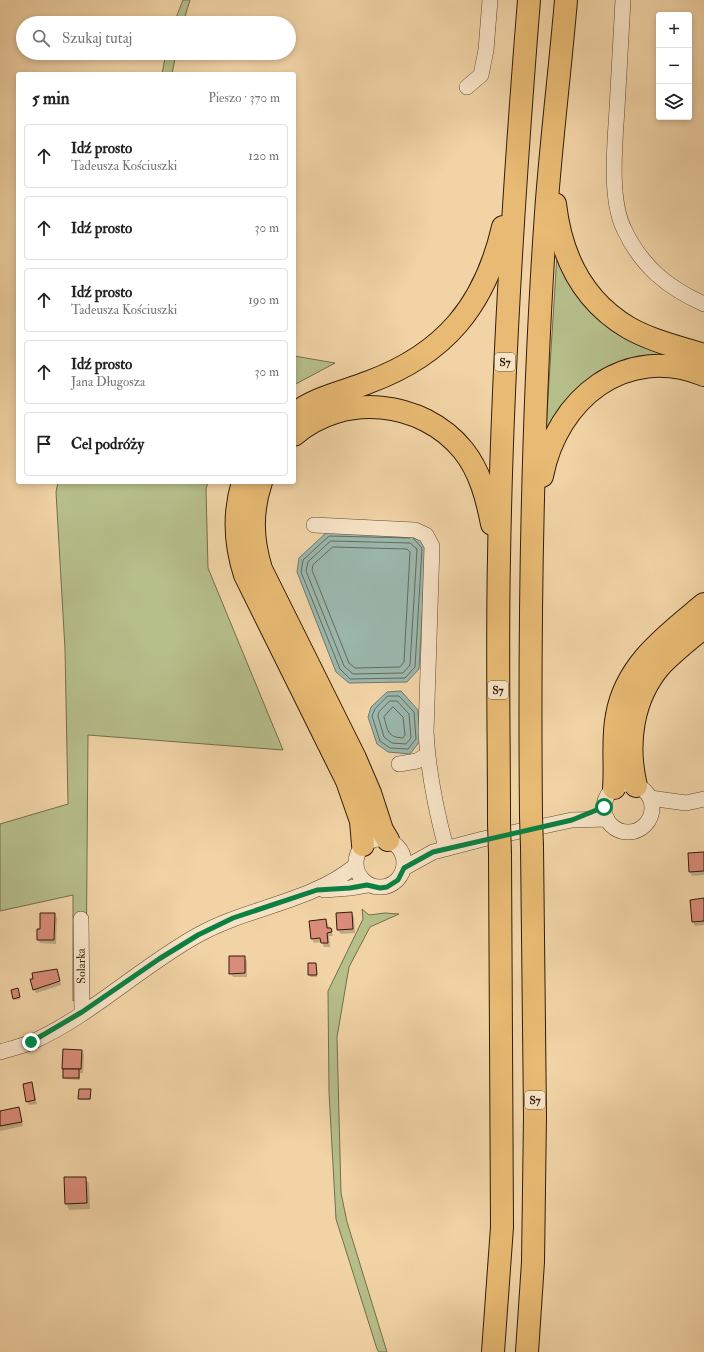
<!DOCTYPE html>
<html lang="pl">
<meta charset="utf-8">
<style>
:root{--surface:#fff;--page:#f6f6f6;--text:#222;--muted:#767676;--line:#e0e0e0}
body{margin:0;font-family:"IM FELL Double Pica",serif;background:var(--page);color:var(--text)}
.controls{position:absolute;right:12px;top:12px;display:grid;overflow:hidden;border-radius:4px;box-shadow:0 2px 6px #0003}
.controls button{width:36px;height:36px;display:grid;place-items:center;padding:0;border:0;border-bottom:1px solid var(--line);background:var(--surface);color:var(--text);font:20px sans-serif}
.stop{position:absolute;width:12px;height:12px;margin:-9px;border:3px solid #0b8043;border-radius:50%;background:#fff}
.stop.end{background:#0b8043;border-color:#fff;box-shadow:0 1px 4px #0008}
.list{margin:0;padding:0;list-style:none}
h2{display:flex;justify-content:space-between;align-items:center;height:52px;margin:0;padding:0 16px;font-size:17px}
h2 small{font-size:13px;font-weight:400;color:var(--muted)}
.list li{display:grid;grid-template-columns:26px 1fr auto;gap:12px;align-items:center;box-sizing:border-box;height:64px;margin:0 8px 8px;padding:0 8px;border:1px solid var(--line);border-radius:4px}
.list b{display:block;font-size:15px;white-space:nowrap}
.list p{margin:0;font-size:13px;white-space:nowrap;color:var(--muted)}
.list em{font-size:13px;font-style:normal;color:var(--muted)}
.icon{flex:none;width:22px;height:22px;fill:none;stroke:currentColor;stroke-width:2;stroke-linecap:round;stroke-linejoin:round}
.map{position:relative;flex:none;width:704px;height:1352px;overflow:hidden}
.search{position:absolute;background:var(--surface);box-shadow:0 2px 6px #0003;left:16px;top:16px;width:280px;height:44px;display:flex;align-items:center;gap:10px;box-sizing:border-box;padding:0 14px;border-radius:22px;color:var(--muted);font-size:15px}
.panel{position:absolute;background:var(--surface);box-shadow:0 2px 6px #0003;left:16px;top:72px;width:280px;height:412px;border-radius:4px}
.map>svg:first-child{display:block}
</style>
<div class="map">
<svg width="704" height="1352" viewBox="0 0 704 1352">
<rect width="100%" height="100%" fill="#f1d3a6"/>
<filter id="stains"><feTurbulence type="fractalNoise" baseFrequency=".005" numOctaves="4"/><feColorMatrix values="0 0 0 0 .2 0 0 0 0 .09 0 0 0 0 .02 0 0 0 .5 -.17"/></filter>
<radialGradient id="worn" r=".72"><stop offset=".6" stop-color="#630" stop-opacity="0"/><stop offset="1" stop-color="#630" stop-opacity=".3"/></radialGradient>
<!-- green -->
<g fill="#b6be8a" stroke="#746e48">
<polygon points="183,0 190,0 183,23 174,23"/>
<polygon points="166,53 176,53 172,74 162,74"/>
<polygon points="557,255 566,273 690,362 575,392 559,410 546,430"/>
<polygon points="294,356 335,363 294,385"/>
<polygon points="58,482 208,482 206,489 208,568 283,750 88,735 86,989 73,1001 73,895 0,911 0,824 68,804 65,649 56,492"/>
<polygon points="362,909 369,915 385,913 399,914 370,927 349,967 337,1037 341,1193 347,1222 387,1352 379,1352 377,1349 336,1219 329,1092 328,991 363,919"/>
</g>
<!-- water -->
<g fill="#9bb7ad" stroke="#71796b">
<polygon points="327,532 415,534 426,546 419,669 407,682 349,683 336,672 297,572 299,558"/>
<polygon points="401,691 418,710 420,741 410,754 388,752 377,744 368,717 371,707 387,692"/>
</g>
<!-- shadow -->
<g fill="#0003">
<polygon points="704,853 704,875 692,876 690,872"/>
<polygon points="704,899 704,925 695,926 693,922"/>
<polygon points="351,913 354,917 355,933 341,934 338,930"/>
<polygon points="55,914 57,918 56,944 40,943 38,939 41,930"/>
<polygon points="326,920 333,936 329,936 330,947 324,947 322,942 314,943 312,939 310,922"/>
<polygon points="244,957 247,961 247,977 233,977 230,973"/>
<polygon points="309,964 316,964 317,977 310,977"/>
<polygon points="58,974 61,985 36,993 34,990"/>
<polygon points="19,991 20,999 15,1000 14,998"/>
<polygon points="82,1051 84,1055 83,1073 80,1073 80,1080 65,1079 63,1068"/>
<polygon points="32,1083 37,1104 29,1105 27,1101"/>
<polygon points="90,1090 91,1100 80,1100 79,1098"/>
<polygon points="19,1108 23,1126 0,1131 0,1112"/>
<polygon points="85,1178 89,1184 90,1209 69,1210 66,1203"/>
</g>
<g fill="none" stroke-linecap="round" stroke-linejoin="round">
<!-- shore -->
<g stroke="#666a5a" stroke-width="1">
<polyline points="410,538 329,536 303,560 301,572 340,669 350,679 405,678 415,667 422,548 413,538"/>
<polygon points="331,541 410,543 417,549 410,665 403,673 353,674 344,666 306,571 308,562"/>
<polygon points="333,547 407,549 410,552 404,662 400,667 355,668 349,663 312,570 313,565"/>
<polygon points="388,696 399,696 414,712 416,739 408,749 390,748 380,741 372,716 375,709"/>
<polygon points="390,701 397,701 409,714 411,738 406,744 392,743 384,737 378,716 379,712"/>
<path d="M393 707 403 717 405 735 403 738C387 737 388 731 384 717Z"/>
</g>
</g>
<!-- building -->
<g fill="#da8b7a" stroke="#311d07">
<polygon points="704,852 704,871 689,872 688,853"/>
<polygon points="704,898 704,921 692,922 690,900"/>
<polygon points="352,912 353,929 337,930 336,913"/>
<polygon points="40,913 55,913 54,940 37,940 37,929 40,929"/>
<polygon points="326,919 327,928 331,928 332,932 327,933 328,943 321,943 320,938 311,939 309,921"/>
<polygon points="229,956 245,956 245,973 229,974"/>
<polygon points="308,963 316,963 317,975 308,975"/>
<polygon points="57,969 60,981 33,990 30,979 33,979 32,973"/>
<polygon points="18,988 20,997 13,999 11,990"/>
<polygon points="63,1049 82,1050 81,1069 62,1069"/>
<rect x="63" y="1069" width="16" height="9"/>
<polygon points="32,1082 35,1100 26,1102 23,1084"/>
<polygon points="79,1089 91,1089 90,1099 78,1099"/>
<polygon points="19,1107 22,1122 0,1126 0,1111"/>
<polygon points="64,1177 86,1177 87,1203 65,1204"/>
</g>
<g fill="none" stroke-linecap="round" stroke-linejoin="round">
<defs>
<g id="minor">
<path d="M623 0C621 36 619 73 617 109 615 143 609 199 624 229 641 266 668 288 704 304"/>
<polyline points="467,87 481,75 486,50 490,0"/>
<path d="M314 525 415 530 426 535 432 546 426 732C428 772 436 810 446 848"/>
<polyline points="399,764 417,761 427,755"/>
<circle cx="628" cy="808" r="24"/>
<polyline points="650,798 686,803 704,799"/>
<circle cx="380" cy="863" r="24"/>
<polyline points="404,868 433,852 483,839 572,820 607,819"/>
<polyline points="324,890 350,888 367,885"/>
<polyline points="81,919 82,1012"/>
<path d="M0 1052C10 1049 22 1046 32 1042 92 1015 140 967 198 935 248 907 309 903 355 866"/>
</g>
<g id="highway">
<path d="M555 204C561 256 583 301 629 328 652 341 679 347 704 355"/>
<path d="M294 414C316 397 344 392 369 382 445 354 485 305 503 227"/>
<path d="M294 435C343 392 422 400 463 450 480 471 487 498 492 524"/>
<path d="M542 476C557 399 625 343 704 375"/>
<path d="M243 482C233 514 235 544 245 575L347 781 361 821 363 845"/>
<path d="M261 482C251 512 252 539 261 569L355 758 370 793 382 830 388 840"/>
<path d="M636 786C626 744 632 699 660 666 673 652 689 640 704 627"/>
<path d="M614 788C616 764 612 739 617 715 626 664 667 635 704 604"/>
<path d="M531 816C529 615 532 414 546 213 551 142 560 71 566 0"/>
<path d="M499 823C499 735 497 646 499 558 502 372 514 186 529 0"/>
<polyline points="493,1352 502,1227 500,854"/>
<polyline points="527,1352 533,1262 535,1116 532,847"/>
</g>
</defs>
<!-- minor casing -->
<use href="#minor" stroke="#614a2f" stroke-width="16"/>
<!-- highway casing -->
<use href="#highway" stroke="#311d07" stroke-width="24"/>
<!-- minor -->
<use href="#minor" stroke="#f6e2c5" stroke-width="15"/>
<!-- highway -->
<use href="#highway" stroke="#e8ba73" stroke-width="22"/>
<defs>
<g id="highway-bridge">
<polyline points="531,816 532,847"/>
<polyline points="499,823 500,854"/>
</g>
</defs>
<!-- highway-bridge casing -->
<use href="#highway-bridge" stroke="#311d07" stroke-width="24" stroke-linecap="butt"/>
<!-- highway-bridge -->
<use href="#highway-bridge" stroke="#e8ba73" stroke-width="22"/>
</g>
<g fill="none" stroke-linecap="round" stroke-linejoin="round">
<!-- route -->
<polyline stroke="#0b8043" stroke-width="5" points="31,1042 82,1012 159,959 198,935 233,918 317,890 350,888 367,885 380,888 387,887 398,880 404,868 433,852 572,820 604,807"/>
</g>
<g text-anchor="middle" stroke-width="4" stroke-linejoin="round" paint-order="stroke">
<!-- shield labels -->
<g fill="#f6e2c5" stroke="#6c5840" stroke-width="1">
<rect x="495" y="353" width="20" height="18" rx="3"/>
<rect x="488" y="681" width="20" height="18" rx="3"/>
<rect x="525" y="1091" width="20" height="18" rx="3"/>
</g>
<g font-size="11" font-weight="bold" fill="#311d07">
<text x="505" y="366">S7</text>
<text x="498" y="694">S7</text>
<text x="535" y="1104">S7</text>
</g>
<!-- street labels -->
<g font-size="12" fill="#311d07" stroke="#f6e2c5">
<text transform="translate(81 966) rotate(-91)" y="4">Solarka</text>
</g>
</g>
<rect width="100%" height="100%" filter="url(#stains)"/>
<rect width="100%" height="100%" fill="url(#worn)"/>
</svg>
<div class="controls">
<button>+</button>
<button>−</button>
<button><svg class="icon" aria-label="layers" viewBox="0 0 24 24"><path d="M12 4l9 5-9 5-9-5zM3 14l9 5 9-5"/></svg></button>
</div>
<div class="stop" style="left:604px;top:807px"></div>
<div class="stop end" style="left:31px;top:1042px"></div>
<div class="search"><svg class="icon" aria-label="search" viewBox="0 0 24 24"><circle cx="10" cy="10" r="6"/><path d="M15 15l6 6"/></svg>Szukaj tutaj</div>
<section class="panel">
<h2>5 min<small>Pieszo · 370 m</small></h2>
<ul class="list">
<li><svg class="icon" aria-label="ahead" viewBox="0 0 24 24"><path d="M12 20V5M6 11l6-6 6 6"/></svg><div><b>Idź prosto</b><p>Tadeusza Kościuszki</p></div><em>120 m</em></li>
<li><svg class="icon" aria-label="ahead" viewBox="0 0 24 24"><path d="M12 20V5M6 11l6-6 6 6"/></svg><div><b>Idź prosto</b></div><em>30 m</em></li>
<li><svg class="icon" aria-label="ahead" viewBox="0 0 24 24"><path d="M12 20V5M6 11l6-6 6 6"/></svg><div><b>Idź prosto</b><p>Tadeusza Kościuszki</p></div><em>190 m</em></li>
<li><svg class="icon" aria-label="ahead" viewBox="0 0 24 24"><path d="M12 20V5M6 11l6-6 6 6"/></svg><div><b>Idź prosto</b><p>Jana Długosza</p></div><em>30 m</em></li>
<li><svg class="icon" aria-label="arrive" viewBox="0 0 24 24"><path d="M6 21V4h12l-3 4 3 4H6"/></svg><div><b>Cel podróży</b></div></li>
</ul>
</section>
</div>
